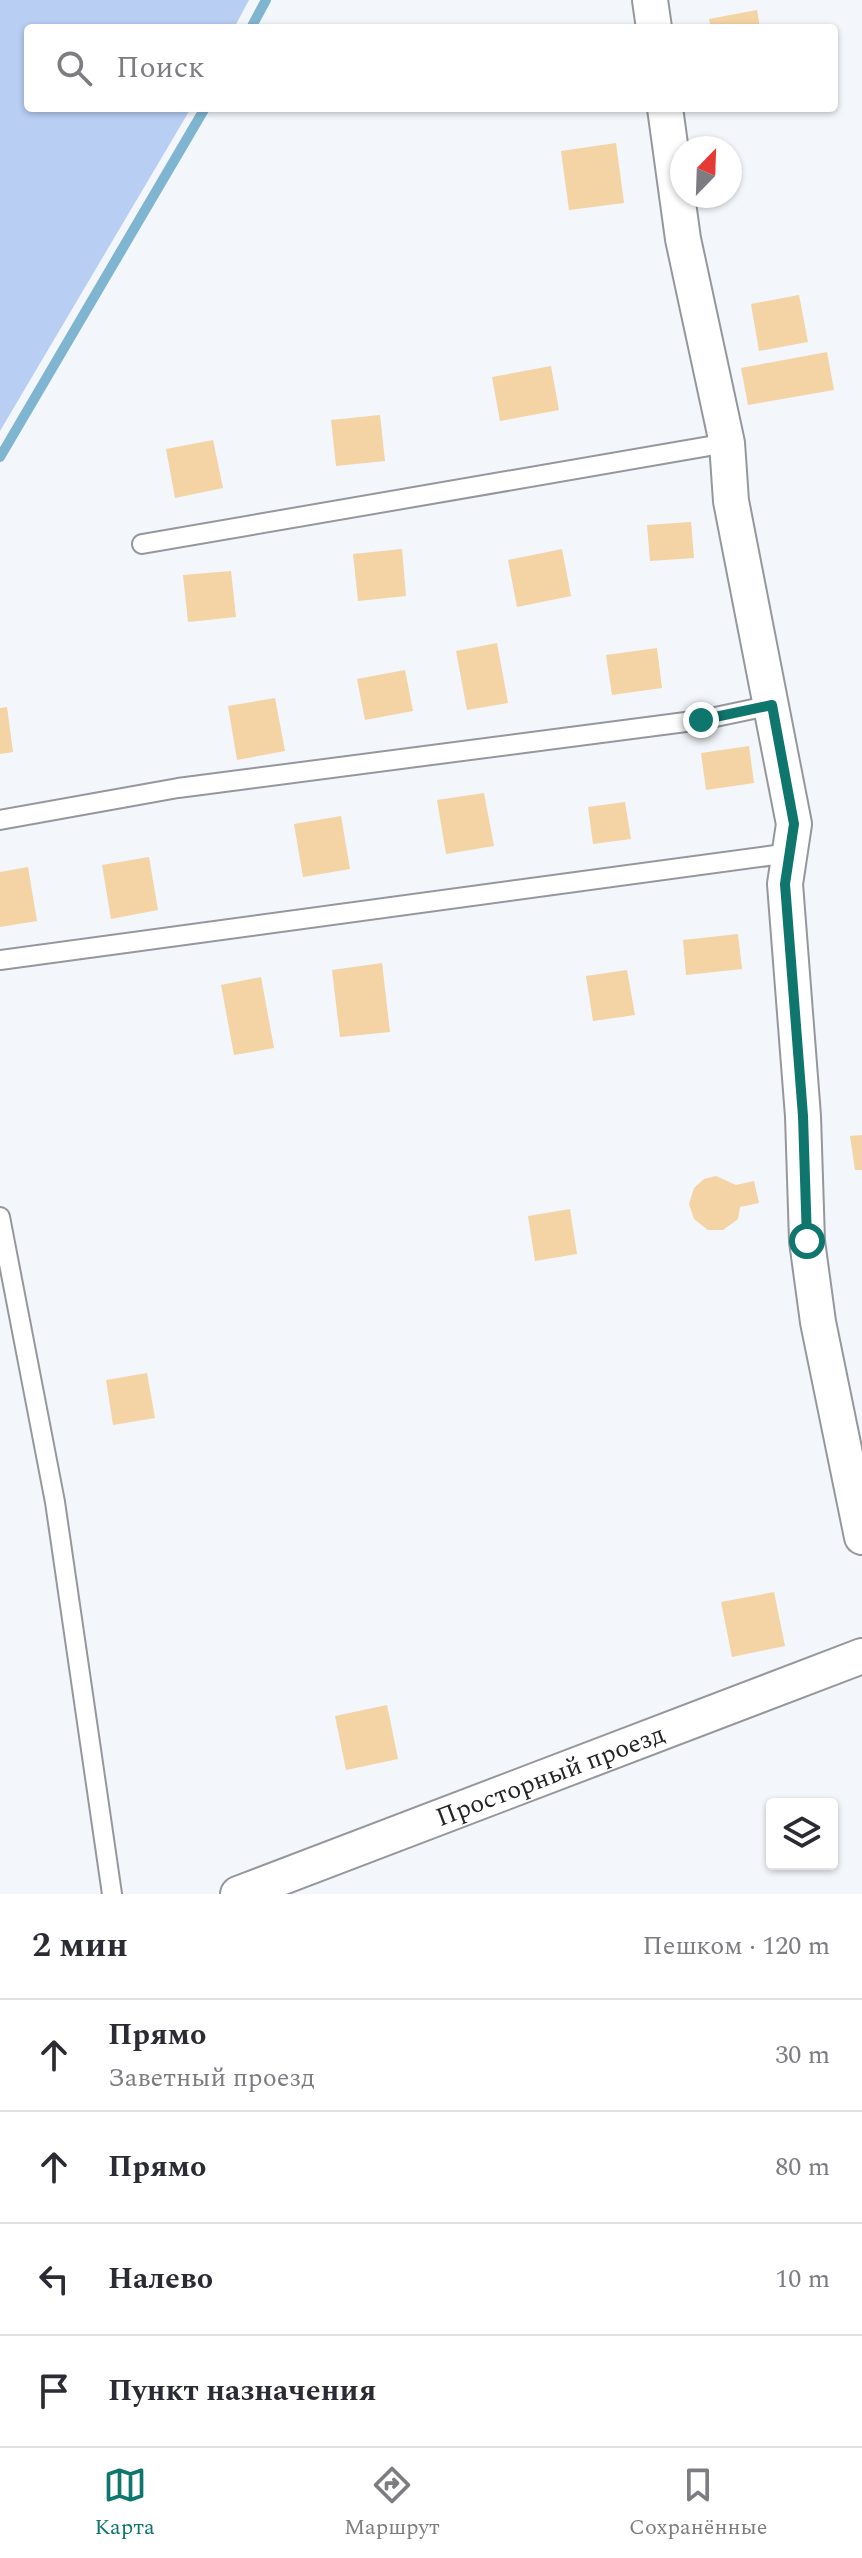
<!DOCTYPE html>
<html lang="ru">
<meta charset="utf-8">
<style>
:root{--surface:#fff;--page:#f2f2f3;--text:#2b2b33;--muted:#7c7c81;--line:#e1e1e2;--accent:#0f766e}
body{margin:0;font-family:Spectral,serif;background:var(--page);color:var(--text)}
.controls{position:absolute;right:24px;bottom:24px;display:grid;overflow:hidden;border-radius:8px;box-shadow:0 2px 6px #0004}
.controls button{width:72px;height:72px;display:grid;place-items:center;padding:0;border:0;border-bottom:2px solid var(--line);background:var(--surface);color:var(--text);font:40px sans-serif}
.compass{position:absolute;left:670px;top:136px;width:72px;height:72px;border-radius:50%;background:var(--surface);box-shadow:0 2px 6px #0004;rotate:23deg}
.stop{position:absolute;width:24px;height:24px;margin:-18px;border:6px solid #0f766e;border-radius:50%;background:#fff}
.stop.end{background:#0f766e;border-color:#fff;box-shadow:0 2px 8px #0008}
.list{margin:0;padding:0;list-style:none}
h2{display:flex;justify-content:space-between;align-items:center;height:104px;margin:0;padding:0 32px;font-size:34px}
h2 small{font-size:26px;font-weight:400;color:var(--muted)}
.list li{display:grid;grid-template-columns:52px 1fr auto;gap:24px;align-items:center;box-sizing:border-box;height:112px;padding:0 32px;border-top:2px solid var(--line)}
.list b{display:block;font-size:30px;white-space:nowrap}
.list p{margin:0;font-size:26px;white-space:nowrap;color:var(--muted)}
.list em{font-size:26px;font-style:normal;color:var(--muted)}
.icon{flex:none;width:44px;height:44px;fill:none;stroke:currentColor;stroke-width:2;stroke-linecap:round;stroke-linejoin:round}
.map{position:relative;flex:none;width:862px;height:1894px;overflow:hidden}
.search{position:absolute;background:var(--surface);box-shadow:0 2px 6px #0004;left:24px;right:24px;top:24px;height:88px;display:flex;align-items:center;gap:20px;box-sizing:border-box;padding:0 28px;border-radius:8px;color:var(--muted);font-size:30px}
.sheet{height:552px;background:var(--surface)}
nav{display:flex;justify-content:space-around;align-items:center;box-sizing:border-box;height:112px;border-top:2px solid var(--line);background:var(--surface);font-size:22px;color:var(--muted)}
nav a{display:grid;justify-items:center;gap:4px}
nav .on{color:var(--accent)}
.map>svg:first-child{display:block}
</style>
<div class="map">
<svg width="862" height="1894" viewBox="0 0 862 1894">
<rect width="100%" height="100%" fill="#f3f6fb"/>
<!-- green -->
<polygon fill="#b8cef3" points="0,0 249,0 234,28 28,28 28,108 191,108 0,431"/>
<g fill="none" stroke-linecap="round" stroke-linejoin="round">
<!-- stream -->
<g stroke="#7fb5d1" stroke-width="10">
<polyline points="251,28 266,0"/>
<polyline points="0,457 205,108"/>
</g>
</g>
<!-- building -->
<g fill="#f4d3a5">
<polygon points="757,10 760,28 711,28 709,19"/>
<polygon points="616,143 624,203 569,210 561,151"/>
<polygon points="799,295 808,342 759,351 751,304"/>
<polygon points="827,352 834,390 748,405 741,368"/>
<polygon points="551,366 559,410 500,421 492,377"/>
<polygon points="380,415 385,461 336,466 331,420"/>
<polygon points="213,440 223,488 175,498 166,449"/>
<polygon points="691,522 694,558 650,561 647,525"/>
<polygon points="402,549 406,596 358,601 353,554"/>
<polygon points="562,549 571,596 517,607 508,560"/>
<polygon points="231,571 236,617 188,622 183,575"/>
<polygon points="497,643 508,703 467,710 456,651"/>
<polygon points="657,648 662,688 612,695 606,655"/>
<polygon points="405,670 413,711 365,720 357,679"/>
<polygon points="275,698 285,751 237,760 228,706"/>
<polygon points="7,707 13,752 0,754 0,708"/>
<polygon points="749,746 754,783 706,790 701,753"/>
<polygon points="484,793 494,846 446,854 437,800"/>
<polygon points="625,802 631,839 593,844 588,807"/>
<polygon points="341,816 350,869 303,877 294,824"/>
<polygon points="149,857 158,910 111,919 102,865"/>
<polygon points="28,867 37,921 0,927 0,872"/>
<polygon points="738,934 742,969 686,975 683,940"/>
<polygon points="382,963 390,1032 340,1037 332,970"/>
<polygon points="627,970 635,1015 593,1021 586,976"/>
<polygon points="261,977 274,1048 234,1055 221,985"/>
<polygon points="862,1135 862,1170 855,1170 850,1136"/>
<polygon points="716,1176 736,1185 754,1181 759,1203 740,1207 738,1219 723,1230 708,1230 694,1219 689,1204 694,1188 704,1179"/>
<polygon points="570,1209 577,1254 535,1261 528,1216"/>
<polygon points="147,1373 155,1418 113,1425 106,1380"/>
<polygon points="774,1592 785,1646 732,1657 721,1602"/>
<polygon points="387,1705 398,1759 346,1770 335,1716"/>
</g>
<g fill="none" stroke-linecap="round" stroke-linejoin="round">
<defs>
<g id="lane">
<polyline points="142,544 727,443"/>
<polyline points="0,820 178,788 701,720 772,705"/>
<polyline points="0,960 790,853"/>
<polyline points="0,1217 55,1502 112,1894"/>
</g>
<g id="street">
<polyline points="650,0 654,28"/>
<polyline points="665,108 683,239 727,443 731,501 794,824 785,884 803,1116 807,1241 818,1322 862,1537"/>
<path id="s1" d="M238 1894 862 1656"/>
</g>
</defs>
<!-- lane casing -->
<use href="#lane" stroke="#95979c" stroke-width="22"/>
<!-- street casing -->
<use href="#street" stroke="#95979c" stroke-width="38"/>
<!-- lane -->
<use href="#lane" stroke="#fff" stroke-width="18"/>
<!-- street -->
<use href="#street" stroke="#fff" stroke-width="34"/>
</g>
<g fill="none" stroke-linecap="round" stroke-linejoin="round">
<!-- route -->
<polyline stroke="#0f766e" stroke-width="10" points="701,720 772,705 794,824 785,884 803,1116 807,1241"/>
</g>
<g text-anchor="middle" stroke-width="6" stroke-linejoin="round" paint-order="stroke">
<!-- street labels -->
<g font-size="26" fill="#232426" stroke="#fff">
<text dy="9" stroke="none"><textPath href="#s1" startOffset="334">Просторный проезд</textPath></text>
</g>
</g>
</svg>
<div class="controls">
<button><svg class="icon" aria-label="layers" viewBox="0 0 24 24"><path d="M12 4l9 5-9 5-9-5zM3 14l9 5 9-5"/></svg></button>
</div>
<svg class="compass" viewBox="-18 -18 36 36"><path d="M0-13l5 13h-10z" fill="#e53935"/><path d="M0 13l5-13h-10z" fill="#7c7c81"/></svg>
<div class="stop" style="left:807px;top:1241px"></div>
<div class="stop end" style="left:701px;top:720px"></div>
<div class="search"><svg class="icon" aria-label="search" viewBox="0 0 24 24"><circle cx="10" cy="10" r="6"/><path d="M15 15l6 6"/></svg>Поиск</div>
</div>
<section class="sheet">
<h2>2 мин<small>Пешком · 120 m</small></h2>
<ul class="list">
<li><svg class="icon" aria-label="ahead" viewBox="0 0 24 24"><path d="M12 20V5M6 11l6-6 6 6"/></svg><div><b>Прямо</b><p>Заветный проезд</p></div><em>30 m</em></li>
<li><svg class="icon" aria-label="ahead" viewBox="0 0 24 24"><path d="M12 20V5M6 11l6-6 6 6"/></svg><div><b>Прямо</b></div><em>80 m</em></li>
<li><svg class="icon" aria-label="left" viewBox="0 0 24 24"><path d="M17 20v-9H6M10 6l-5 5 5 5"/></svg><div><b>Налево</b></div><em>10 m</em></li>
<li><svg class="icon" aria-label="arrive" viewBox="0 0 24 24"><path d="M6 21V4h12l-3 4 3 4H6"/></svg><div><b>Пункт назначения</b></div></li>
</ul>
</section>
<nav>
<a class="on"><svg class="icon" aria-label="map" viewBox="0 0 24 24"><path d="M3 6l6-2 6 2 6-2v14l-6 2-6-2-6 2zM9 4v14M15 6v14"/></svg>Карта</a>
<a><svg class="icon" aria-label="directions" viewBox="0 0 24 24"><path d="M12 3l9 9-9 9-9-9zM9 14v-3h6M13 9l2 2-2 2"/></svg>Маршрут</a>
<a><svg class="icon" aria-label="saved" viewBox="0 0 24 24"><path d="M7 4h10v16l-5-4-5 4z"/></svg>Сохранённые</a>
</nav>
